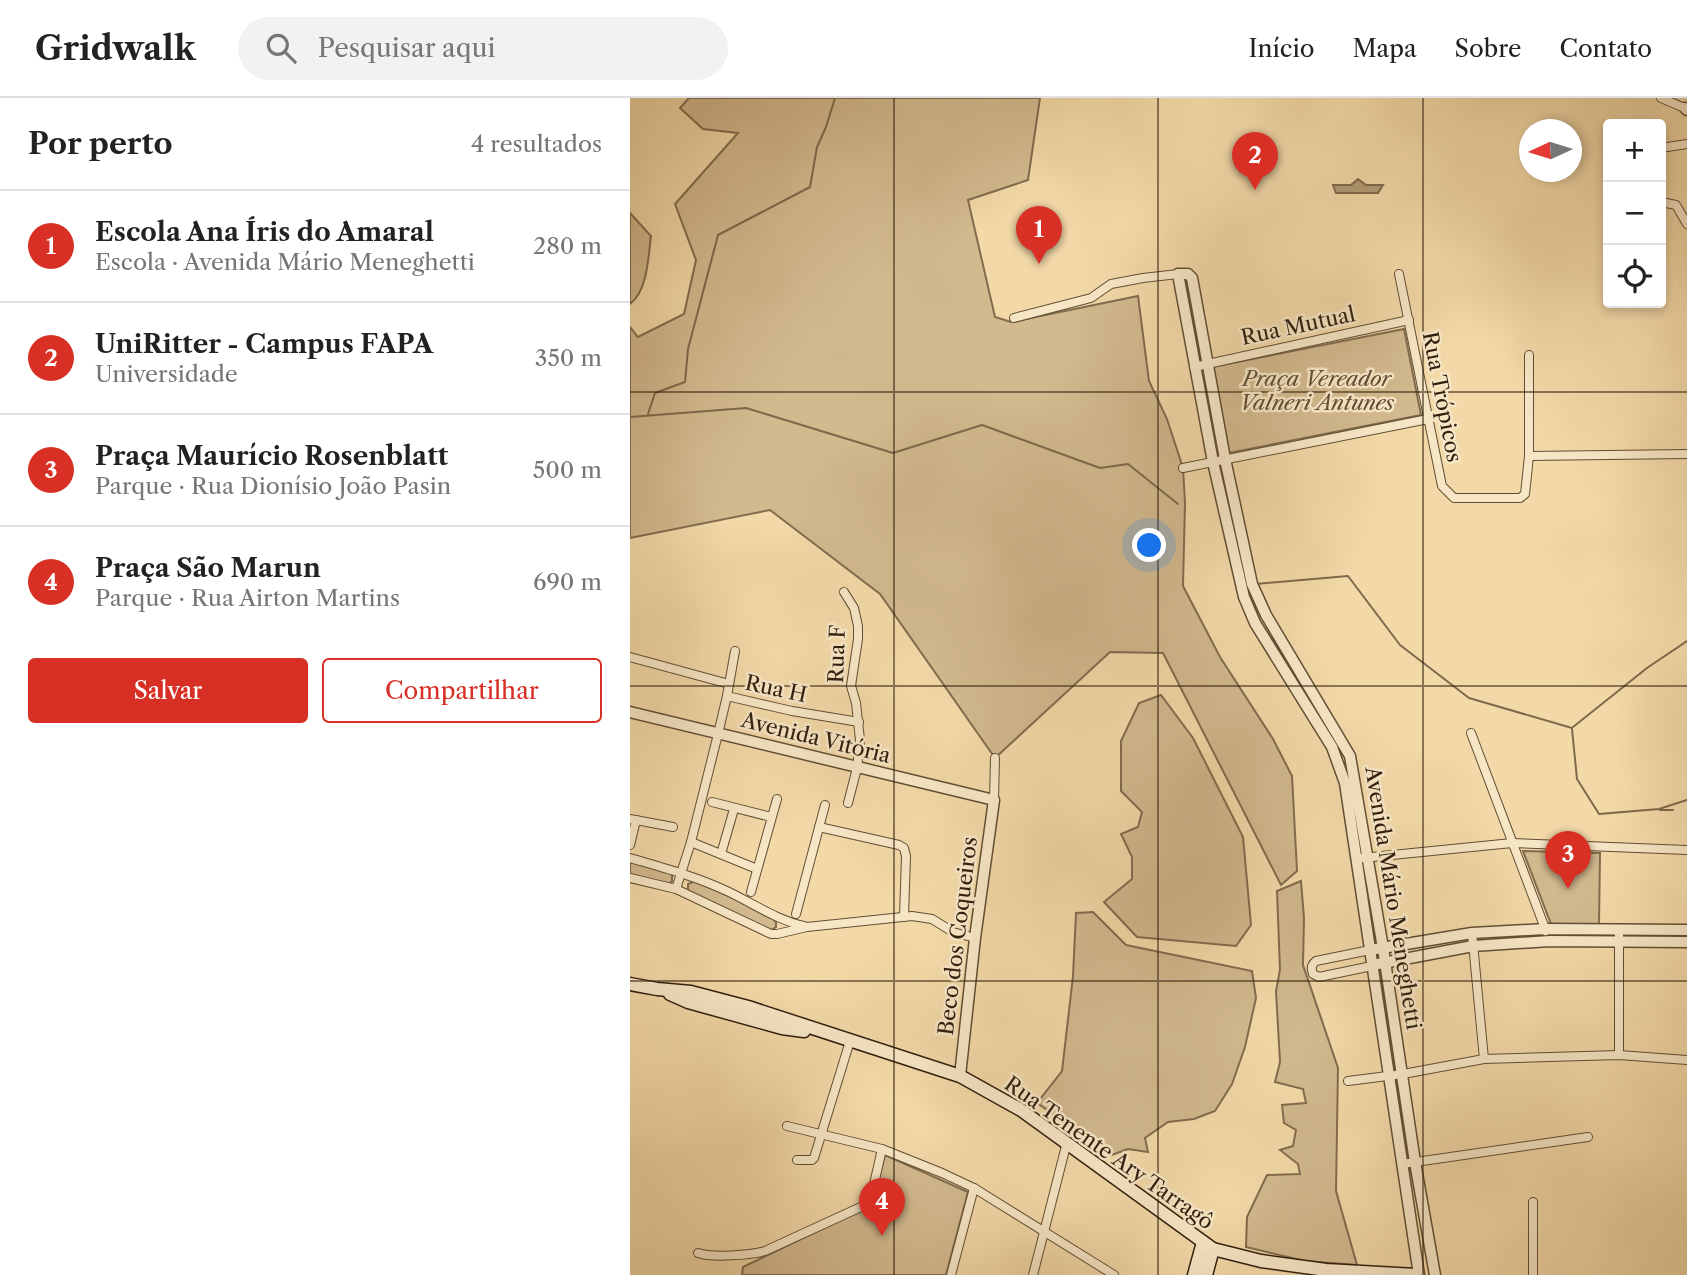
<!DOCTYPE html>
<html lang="pt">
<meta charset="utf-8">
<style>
:root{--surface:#fff;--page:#f2f2f2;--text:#222;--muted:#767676;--line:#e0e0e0;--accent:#d93025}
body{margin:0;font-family:"Libre Caslon Text",serif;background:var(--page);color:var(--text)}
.controls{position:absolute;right:21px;top:21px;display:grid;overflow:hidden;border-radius:7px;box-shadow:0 4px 10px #0003}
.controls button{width:63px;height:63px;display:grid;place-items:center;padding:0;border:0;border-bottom:2px solid var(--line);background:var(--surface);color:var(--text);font:35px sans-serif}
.compass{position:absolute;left:889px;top:21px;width:63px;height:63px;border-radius:50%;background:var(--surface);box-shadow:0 4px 10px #0003;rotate:266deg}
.you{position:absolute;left:520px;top:448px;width:24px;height:24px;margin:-18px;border:5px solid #fff;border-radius:50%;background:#1a73e8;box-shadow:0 0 0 10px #1a73e833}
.badge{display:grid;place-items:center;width:46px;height:46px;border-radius:50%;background:var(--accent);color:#fff;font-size:23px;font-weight:700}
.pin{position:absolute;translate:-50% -58px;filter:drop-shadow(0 2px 4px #0008)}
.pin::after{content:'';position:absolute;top:37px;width:24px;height:21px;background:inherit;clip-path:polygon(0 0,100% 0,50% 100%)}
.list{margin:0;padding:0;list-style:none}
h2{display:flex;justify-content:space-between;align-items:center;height:91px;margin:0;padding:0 28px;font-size:30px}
h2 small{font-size:23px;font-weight:400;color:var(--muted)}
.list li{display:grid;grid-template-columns:46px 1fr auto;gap:21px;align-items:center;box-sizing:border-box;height:112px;padding:0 28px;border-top:2px solid var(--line)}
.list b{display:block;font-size:26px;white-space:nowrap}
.list p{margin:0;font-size:23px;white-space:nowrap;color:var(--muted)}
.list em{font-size:23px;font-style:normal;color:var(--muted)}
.actions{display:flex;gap:14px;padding:21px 28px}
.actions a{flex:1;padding:16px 0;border:2px solid var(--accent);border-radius:7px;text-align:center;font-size:24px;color:var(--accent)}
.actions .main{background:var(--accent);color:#fff}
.icon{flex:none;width:38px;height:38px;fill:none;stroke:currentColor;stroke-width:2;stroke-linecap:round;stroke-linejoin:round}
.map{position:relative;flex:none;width:1057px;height:1177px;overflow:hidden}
header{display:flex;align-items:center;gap:42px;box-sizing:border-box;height:98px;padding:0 35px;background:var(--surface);border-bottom:2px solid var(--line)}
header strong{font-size:33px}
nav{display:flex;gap:38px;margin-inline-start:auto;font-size:24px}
.search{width:490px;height:63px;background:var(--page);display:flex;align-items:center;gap:18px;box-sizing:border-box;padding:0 24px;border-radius:38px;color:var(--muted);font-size:26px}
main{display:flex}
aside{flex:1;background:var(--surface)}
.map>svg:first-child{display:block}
</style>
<header>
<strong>Gridwalk</strong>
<div class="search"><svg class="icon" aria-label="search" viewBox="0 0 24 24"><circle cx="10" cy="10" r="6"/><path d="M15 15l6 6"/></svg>Pesquisar aqui</div>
<nav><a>Início</a><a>Mapa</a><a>Sobre</a><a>Contato</a></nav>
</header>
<main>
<aside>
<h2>Por perto<small>4 resultados</small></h2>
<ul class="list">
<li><span class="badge">1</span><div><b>Escola Ana Íris do Amaral</b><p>Escola · Avenida Mário Meneghetti</p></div><em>280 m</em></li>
<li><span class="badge">2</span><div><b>UniRitter - Campus FAPA</b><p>Universidade</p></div><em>350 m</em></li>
<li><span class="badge">3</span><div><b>Praça Maurício Rosenblatt</b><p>Parque · Rua Dionísio João Pasin</p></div><em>500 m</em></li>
<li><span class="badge">4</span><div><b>Praça São Marun</b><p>Parque · Rua Airton Martins</p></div><em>690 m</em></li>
</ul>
<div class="actions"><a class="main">Salvar</a><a>Compartilhar</a></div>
</aside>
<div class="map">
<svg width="1057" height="1177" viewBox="0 0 1057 1177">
<rect width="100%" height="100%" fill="#f3d9a8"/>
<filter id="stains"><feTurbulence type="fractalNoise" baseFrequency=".00286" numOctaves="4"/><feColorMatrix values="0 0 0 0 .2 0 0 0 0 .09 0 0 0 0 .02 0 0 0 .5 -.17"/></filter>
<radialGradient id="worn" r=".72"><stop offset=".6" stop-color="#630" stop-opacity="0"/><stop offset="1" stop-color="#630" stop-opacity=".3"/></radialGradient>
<!-- green -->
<g fill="#d2b98e" stroke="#816c4e" stroke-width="2">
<polygon points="59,0 410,0 398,82 338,102 365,219 381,224 508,198 519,283 537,321 553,370 555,405 553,488 590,559 643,641 662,678 667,773 651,787 533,555 480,554 365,660 250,496 140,412 0,440 0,229 8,239 54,216 66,162 45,106 108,35 73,31 50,10"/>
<path d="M0 115 21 138C18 159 18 192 0 206Z"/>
<polygon points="774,231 791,317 599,355 582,269"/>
<polygon points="531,597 563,640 613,739 621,827 606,848 507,839 474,804 502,781 502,759 491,736 508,729 512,714 491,693 491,643 509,605"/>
<polygon points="893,753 970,755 969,827 921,826"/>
<polygon points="0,762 42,776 42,783 39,786 0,776"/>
<polygon points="64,783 113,804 143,821 146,824 146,829 140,833 58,793 58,786"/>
<polygon points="671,783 674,820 673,867 708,970 706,1093 727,1167 675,1163 616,1149 617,1119 637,1077 670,1076 668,1066 650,1052 663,1048 666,1032 654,1025 652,1007 676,1005 673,991 645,984 650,964 646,893 650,872 647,793"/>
<polygon points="463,814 496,847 622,873 626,900 615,949 602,986 585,1013 564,1021 538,1024 515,1040 518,1054 498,1051 482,1057 407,1005 432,973 443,878 446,815"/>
<polygon points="255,1057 338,1094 316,1177 112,1177 113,1169 242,1107"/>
</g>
<!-- water -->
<polygon fill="#b19a74" stroke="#7d694b" stroke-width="2" points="728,81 736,87 753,87 748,95 706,95 703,87 721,87"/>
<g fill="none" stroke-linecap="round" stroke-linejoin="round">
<!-- stream -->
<g stroke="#7d694b" stroke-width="2">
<polyline points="18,316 25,295 55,284 58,251 88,137 180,89 187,49 196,29 205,0"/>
<polyline points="0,319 116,310 263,355 352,327 470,370 498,366 548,406"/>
<polyline points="626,486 718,478 770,547 839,600 942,630"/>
<polyline points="943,629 1017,570 1057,543"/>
<polyline points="942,631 947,681 969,716 1029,711 1057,702"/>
<polyline points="1030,712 1043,712"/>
</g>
<defs>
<g id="minor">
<polyline points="1031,0 1057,11"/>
<polyline points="1031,50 1057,46"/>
<polyline points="1031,104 1046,107 1057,126"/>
<polyline points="769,176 812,388 824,400 890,400 895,396 899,358 899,257"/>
<polyline points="384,220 461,200 481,186 513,180 548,176"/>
<polyline points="564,269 779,222"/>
<polyline points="899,358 1057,356"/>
<polyline points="553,370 798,321"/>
<polyline points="214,494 224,510 228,528 228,541 221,588 226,605 230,642 227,670 218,705"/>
<polyline points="0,559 99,586"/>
<polyline points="97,598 162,613 229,624"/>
<polyline points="841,635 916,833"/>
<polyline points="364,702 365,660"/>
<polyline points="82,704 141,719"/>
<polyline points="0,721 43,729"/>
<polyline points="189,729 269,747 274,750 276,758 274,819"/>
<polyline points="61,744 127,771"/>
<polyline points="0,747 6,722"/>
<polyline points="91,756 104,711"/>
<path d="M0 760C34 770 68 779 99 794 124 806 147 822 174 828"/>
<polyline points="732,760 882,745 1057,752"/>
<polyline points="0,780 46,791 141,836 147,836 177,829 282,818 302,821 323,834 345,840"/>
<polyline points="46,791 61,744 88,636 97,598 105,553"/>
<polyline points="121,794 147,701"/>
<polyline points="166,816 195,707"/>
<polyline points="842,835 854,961"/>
<path d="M740 852 686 863C681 867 681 870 683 876L689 879 742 868"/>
<polyline points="989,957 989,832"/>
<polyline points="718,983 773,976 854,961 989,957 1057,962"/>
<polyline points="157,1028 252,1051 312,1075 344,1090 484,1177"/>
<polyline points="167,1062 182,1062 184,1060 220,943"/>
<polyline points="772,1066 958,1039"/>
<polyline points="903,1104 903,1177"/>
<path d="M68 1155C82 1160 120 1157 135 1153L233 1108 238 1104 241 1099 252 1051"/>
<polyline points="321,1177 344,1090"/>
<polyline points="403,1177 437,1044"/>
</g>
<g id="tertiary">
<polyline points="1055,10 1057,12"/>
<polyline points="0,614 364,702 345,840 330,978"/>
<polyline points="746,851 842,835 915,831 1057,832"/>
<polyline points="748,866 843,848 920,843 1057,844"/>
<polyline points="789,1177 715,685 702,649 625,525 614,499 583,364 548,176 558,176 562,180 595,361 622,486 636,517 720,658 753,850 785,1064 805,1177"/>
</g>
<g id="secondary">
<polyline points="0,886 27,891 61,894 118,909 330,978 391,1012 583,1151 631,1163 696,1172 786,1177"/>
<polyline points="40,896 58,904 152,930 174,933"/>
<polyline points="564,1177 573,1144"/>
<polyline points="576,1177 583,1151"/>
</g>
</defs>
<!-- minor casing -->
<use href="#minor" stroke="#614e34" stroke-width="10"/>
<!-- tertiary casing -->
<use href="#tertiary" stroke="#614e34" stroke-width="13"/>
<!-- secondary casing -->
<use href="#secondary" stroke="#301f0e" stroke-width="15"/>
<!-- minor -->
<use href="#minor" stroke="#f7e6c6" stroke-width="8"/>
<!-- tertiary -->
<use href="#tertiary" stroke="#f7e6c6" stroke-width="10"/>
<!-- secondary -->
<use href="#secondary" stroke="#f7e6c6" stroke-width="12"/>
</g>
<!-- grid -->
<path fill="none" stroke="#301f0e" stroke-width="2" stroke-opacity="0.55" d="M264 0V1177M528 0V1177M793 0V1177M0 294H1057M0 588H1057M0 883H1057"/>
<g text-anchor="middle" stroke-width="5" stroke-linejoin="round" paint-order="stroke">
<!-- street labels -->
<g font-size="21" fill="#301f0e" stroke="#f7e6c6">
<text transform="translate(668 228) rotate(-12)" y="7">Rua Mutual</text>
<text transform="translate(812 299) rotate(79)" y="7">Rua Trópicos</text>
<text transform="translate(207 556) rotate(-88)" y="7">Rua F</text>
<text transform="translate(146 591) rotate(12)" y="7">Rua H</text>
<text transform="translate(186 640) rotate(14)" y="7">Avenida Vitória</text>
<text transform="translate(763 800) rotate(81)" y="7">Avenida Mário Meneghetti</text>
<text transform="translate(328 838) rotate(-83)" y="7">Beco dos Coqueiros</text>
<text transform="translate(479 1055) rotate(35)" y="7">Rua Tenente Ary Tarragô</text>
</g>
<!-- park labels -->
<g font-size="21" font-style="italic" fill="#614d34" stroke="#f7e6c6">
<text x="687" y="288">Praça Vereador<tspan x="687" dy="24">Valneri Antunes</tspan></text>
</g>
</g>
<rect width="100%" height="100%" filter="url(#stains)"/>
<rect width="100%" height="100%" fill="url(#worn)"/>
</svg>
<div class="controls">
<button>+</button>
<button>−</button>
<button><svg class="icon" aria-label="locate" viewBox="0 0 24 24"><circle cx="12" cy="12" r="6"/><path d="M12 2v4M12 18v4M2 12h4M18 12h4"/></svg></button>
</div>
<svg class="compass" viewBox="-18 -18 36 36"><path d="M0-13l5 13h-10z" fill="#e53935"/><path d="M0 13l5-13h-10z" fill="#767676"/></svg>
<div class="you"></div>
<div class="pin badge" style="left:409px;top:166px">1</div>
<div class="pin badge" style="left:625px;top:92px">2</div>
<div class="pin badge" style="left:938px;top:791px">3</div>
<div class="pin badge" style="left:252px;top:1138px">4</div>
</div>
</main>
